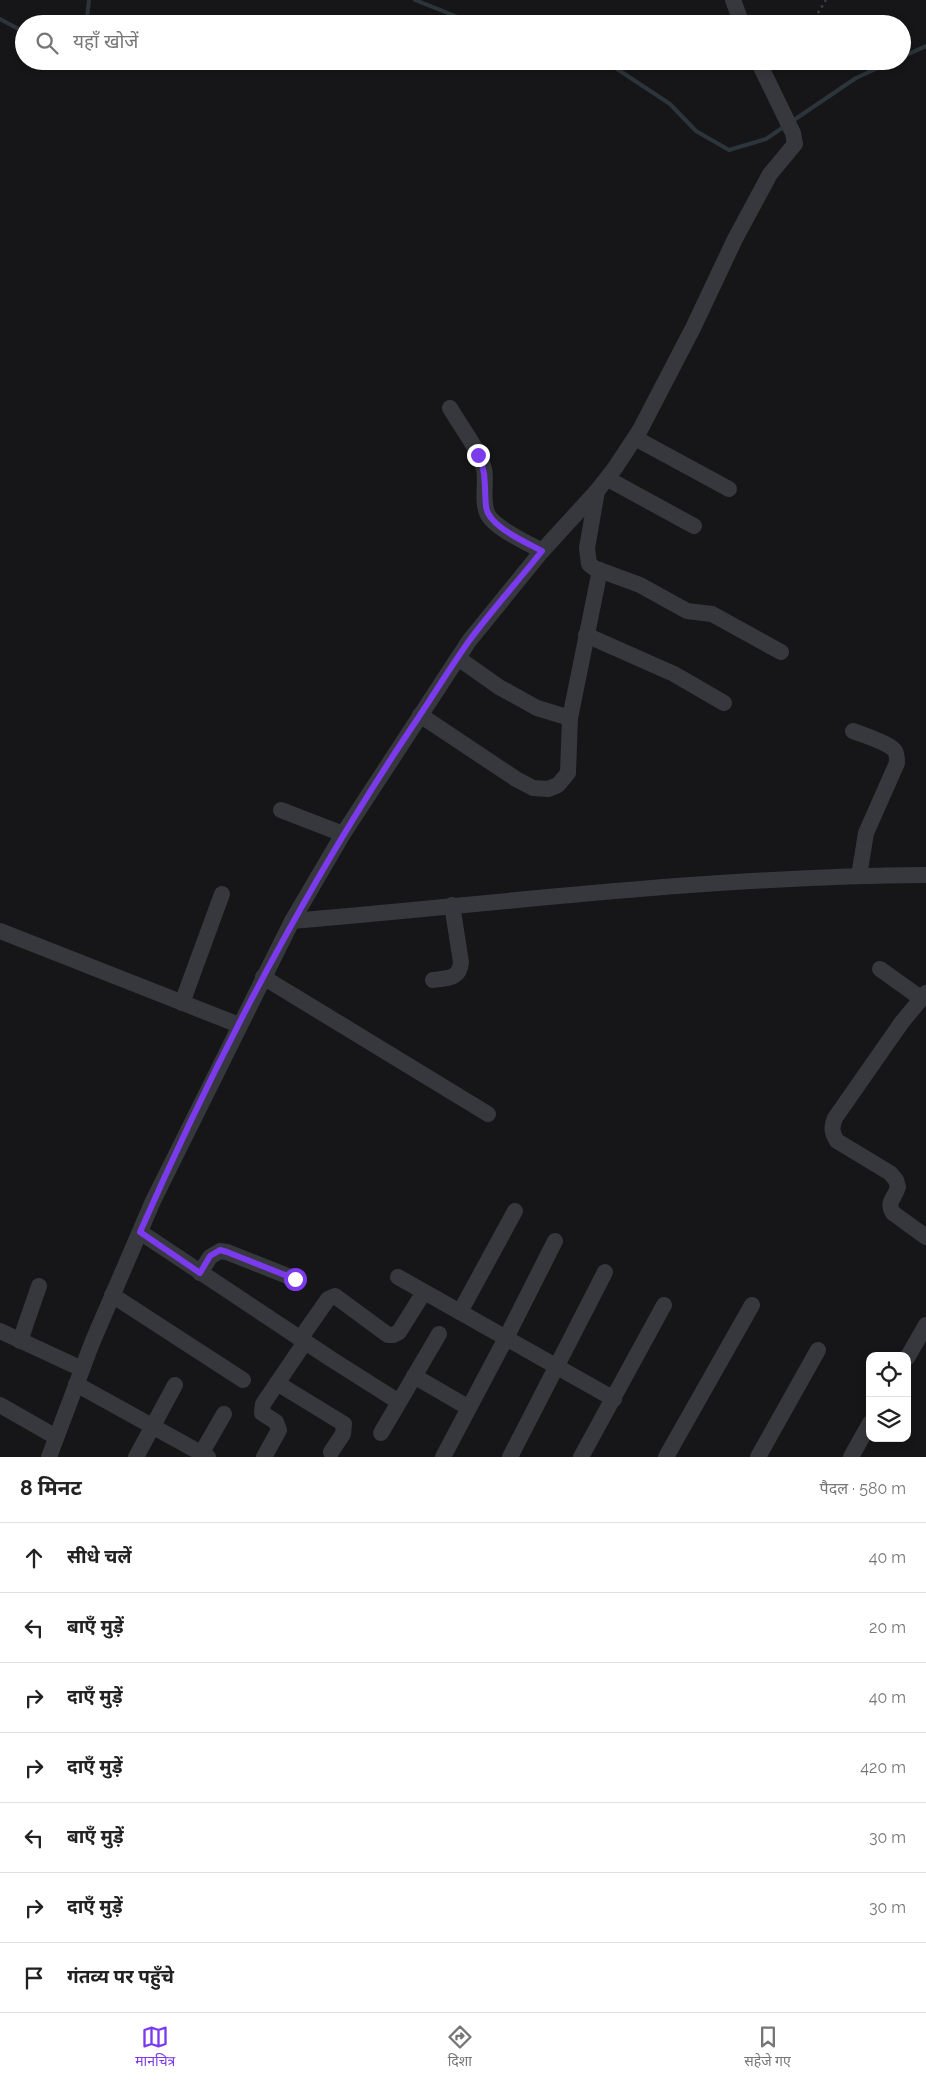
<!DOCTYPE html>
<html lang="hi">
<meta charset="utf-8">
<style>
:root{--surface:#fff;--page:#f6f6f6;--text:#222;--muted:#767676;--line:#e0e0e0;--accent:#7c3aed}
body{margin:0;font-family:Raleway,"Noto Sans Devanagari",sans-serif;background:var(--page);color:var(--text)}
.controls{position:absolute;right:15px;bottom:15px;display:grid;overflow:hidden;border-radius:10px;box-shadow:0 2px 8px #0003}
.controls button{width:45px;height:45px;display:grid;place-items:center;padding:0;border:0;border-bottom:1px solid var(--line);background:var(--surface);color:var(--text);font:25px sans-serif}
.stop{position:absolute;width:15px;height:15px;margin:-11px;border:4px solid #7c3aed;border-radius:50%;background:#fff}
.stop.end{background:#7c3aed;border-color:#fff;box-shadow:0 1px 5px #0008}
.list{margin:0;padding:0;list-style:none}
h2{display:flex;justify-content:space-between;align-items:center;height:65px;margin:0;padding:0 20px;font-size:21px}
h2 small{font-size:16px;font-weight:400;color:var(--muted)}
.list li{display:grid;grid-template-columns:32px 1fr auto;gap:15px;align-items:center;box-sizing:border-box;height:70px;padding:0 20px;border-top:1px solid var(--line)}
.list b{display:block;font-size:19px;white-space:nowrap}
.list em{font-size:16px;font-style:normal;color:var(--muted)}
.icon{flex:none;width:28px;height:28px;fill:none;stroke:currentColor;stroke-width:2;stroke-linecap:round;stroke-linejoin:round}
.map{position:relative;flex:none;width:926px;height:1457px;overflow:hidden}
.search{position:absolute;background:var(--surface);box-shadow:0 2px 8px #0003;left:15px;right:15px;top:15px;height:55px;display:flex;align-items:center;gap:12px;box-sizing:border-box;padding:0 18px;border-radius:28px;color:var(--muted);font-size:19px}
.sheet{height:555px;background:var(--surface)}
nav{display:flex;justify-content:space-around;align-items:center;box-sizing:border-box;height:70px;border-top:1px solid var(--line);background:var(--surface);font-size:14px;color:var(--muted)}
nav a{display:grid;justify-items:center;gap:2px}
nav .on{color:var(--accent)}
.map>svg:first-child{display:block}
</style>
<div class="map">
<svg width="926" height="1457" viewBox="0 0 926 1457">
<rect width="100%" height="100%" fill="#161618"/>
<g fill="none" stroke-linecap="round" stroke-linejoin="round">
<!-- stream -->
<g stroke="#2c353c" stroke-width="4">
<polyline points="415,0 463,19 480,24"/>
<polyline points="0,19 24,32"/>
<polyline points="80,24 87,18 89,0"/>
<polyline points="902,57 926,46"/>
<polyline points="605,61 670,104 696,131 729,150 766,139 785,126"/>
<polyline points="791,122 856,78 893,61"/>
</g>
<!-- path -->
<g stroke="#3d3f44" stroke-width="2.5" stroke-dasharray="2.5 4" stroke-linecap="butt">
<polyline points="811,24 826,0"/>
<polyline points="775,66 780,61"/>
</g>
<!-- minor -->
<g stroke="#37383d" stroke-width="16">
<polyline points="733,0 742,24"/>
<path d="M450 408C461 427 478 448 484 469 487 483 481 502 488 515 496 529 528 543 542 551"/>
<polyline points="635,438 729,489"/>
<polyline points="608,479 694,526"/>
<polyline points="597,491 587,548 589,564 594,568 640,585 687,611 712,614 781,652"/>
<polyline points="586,635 674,674 724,703"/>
<polyline points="458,658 499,687 537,708 570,718"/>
<polyline points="420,715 516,779 533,788 548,789 558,785 568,773 570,718 600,570"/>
<path d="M853 731C863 735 889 743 895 751 897 754 897 759 897 763L866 833 859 876"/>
<polyline points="281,810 343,834"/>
<path d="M292 921C503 903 714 876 926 875"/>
<polyline points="0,931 239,1025"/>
<polyline points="880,969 922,999"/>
<polyline points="263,977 488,1114"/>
<path d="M433 980C447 978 460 979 461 962L452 905"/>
<path d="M926 993 902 1022 835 1118C831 1128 832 1133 837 1141L890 1173 896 1180 898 1187C895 1198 886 1202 893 1213L926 1237"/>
<polyline points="182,1003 222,894"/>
<polyline points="140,1232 331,1359 399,1402"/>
<polyline points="200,1273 210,1257 220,1251 227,1252 295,1279"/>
<polyline points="398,1277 614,1399"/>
<polyline points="112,1295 243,1380"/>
<polyline points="460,1312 515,1211"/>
<polyline points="0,1331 82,1369"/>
<polyline points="300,1339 328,1299 335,1296 388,1335 393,1335 399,1332 424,1292"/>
<polyline points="20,1341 39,1286"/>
<polyline points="907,1358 926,1325"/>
<polyline points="414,1376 469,1408"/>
<polyline points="277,1383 344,1424 343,1434 331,1452"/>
<polyline points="76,1384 208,1457"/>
<polyline points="0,1405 56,1437"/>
<polyline points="381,1433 439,1334"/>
<polyline points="201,1454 224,1414"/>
<polyline points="49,1457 92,1343 153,1201 292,921 343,834 469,641 542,551 597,491 615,468 640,430 693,328 735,239 770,174 795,144 793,133 758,61"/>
<polyline points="136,1457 175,1385"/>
<polyline points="264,1457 279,1430 276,1422 262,1413 263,1404 305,1342"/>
<polyline points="443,1457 506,1338 555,1241"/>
<polyline points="510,1457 605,1272"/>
<polyline points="581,1457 664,1305"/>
<polyline points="666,1457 752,1305"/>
<polyline points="758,1457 818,1350"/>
<polyline points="851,1457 870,1423"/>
</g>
</g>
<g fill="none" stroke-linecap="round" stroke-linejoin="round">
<!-- route -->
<path stroke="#7c3aed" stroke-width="6" d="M295 1279 227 1252 220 1250 210 1256 200 1273 140 1232C217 1057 305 887 412 727 431 699 449 669 469 641 492 610 518 581 542 551 526 542 487 526 486 506 484 487 487 472 478 455"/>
</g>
</svg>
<div class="controls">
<button><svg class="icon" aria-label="locate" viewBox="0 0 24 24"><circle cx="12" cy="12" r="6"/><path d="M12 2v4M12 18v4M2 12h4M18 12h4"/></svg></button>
<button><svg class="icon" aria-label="layers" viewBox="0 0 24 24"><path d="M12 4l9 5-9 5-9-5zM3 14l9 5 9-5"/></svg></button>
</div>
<div class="stop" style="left:295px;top:1279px"></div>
<div class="stop end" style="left:478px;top:455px"></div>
<div class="search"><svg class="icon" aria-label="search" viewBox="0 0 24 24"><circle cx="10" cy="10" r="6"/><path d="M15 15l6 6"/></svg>यहाँ खोजें</div>
</div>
<section class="sheet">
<h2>8 मिनट<small>पैदल · 580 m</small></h2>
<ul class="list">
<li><svg class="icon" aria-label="ahead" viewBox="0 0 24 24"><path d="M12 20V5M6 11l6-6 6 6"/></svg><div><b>सीधे चलें</b></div><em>40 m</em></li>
<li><svg class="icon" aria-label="left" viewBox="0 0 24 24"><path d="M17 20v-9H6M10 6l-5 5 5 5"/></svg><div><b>बाएँ मुड़ें</b></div><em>20 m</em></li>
<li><svg class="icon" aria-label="right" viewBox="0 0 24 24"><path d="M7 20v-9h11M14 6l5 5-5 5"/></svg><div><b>दाएँ मुड़ें</b></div><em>40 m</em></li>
<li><svg class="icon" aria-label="right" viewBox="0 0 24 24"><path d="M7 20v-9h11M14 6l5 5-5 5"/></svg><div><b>दाएँ मुड़ें</b></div><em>420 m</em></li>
<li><svg class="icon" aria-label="left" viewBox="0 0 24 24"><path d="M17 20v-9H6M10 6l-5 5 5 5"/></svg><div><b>बाएँ मुड़ें</b></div><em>30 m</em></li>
<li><svg class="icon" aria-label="right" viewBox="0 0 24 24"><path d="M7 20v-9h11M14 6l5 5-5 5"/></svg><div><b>दाएँ मुड़ें</b></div><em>30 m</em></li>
<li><svg class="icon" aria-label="arrive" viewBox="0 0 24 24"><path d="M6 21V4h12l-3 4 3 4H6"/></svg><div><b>गंतव्य पर पहुँचे</b></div></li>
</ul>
</section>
<nav>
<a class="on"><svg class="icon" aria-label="map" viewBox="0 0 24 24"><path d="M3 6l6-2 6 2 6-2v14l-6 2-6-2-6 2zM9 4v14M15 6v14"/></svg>मानचित्र</a>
<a><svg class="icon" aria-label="directions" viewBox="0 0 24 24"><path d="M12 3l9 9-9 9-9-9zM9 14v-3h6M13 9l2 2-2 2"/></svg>दिशा</a>
<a><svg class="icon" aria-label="saved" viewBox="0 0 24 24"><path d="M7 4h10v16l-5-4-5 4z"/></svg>सहेजे गए</a>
</nav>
